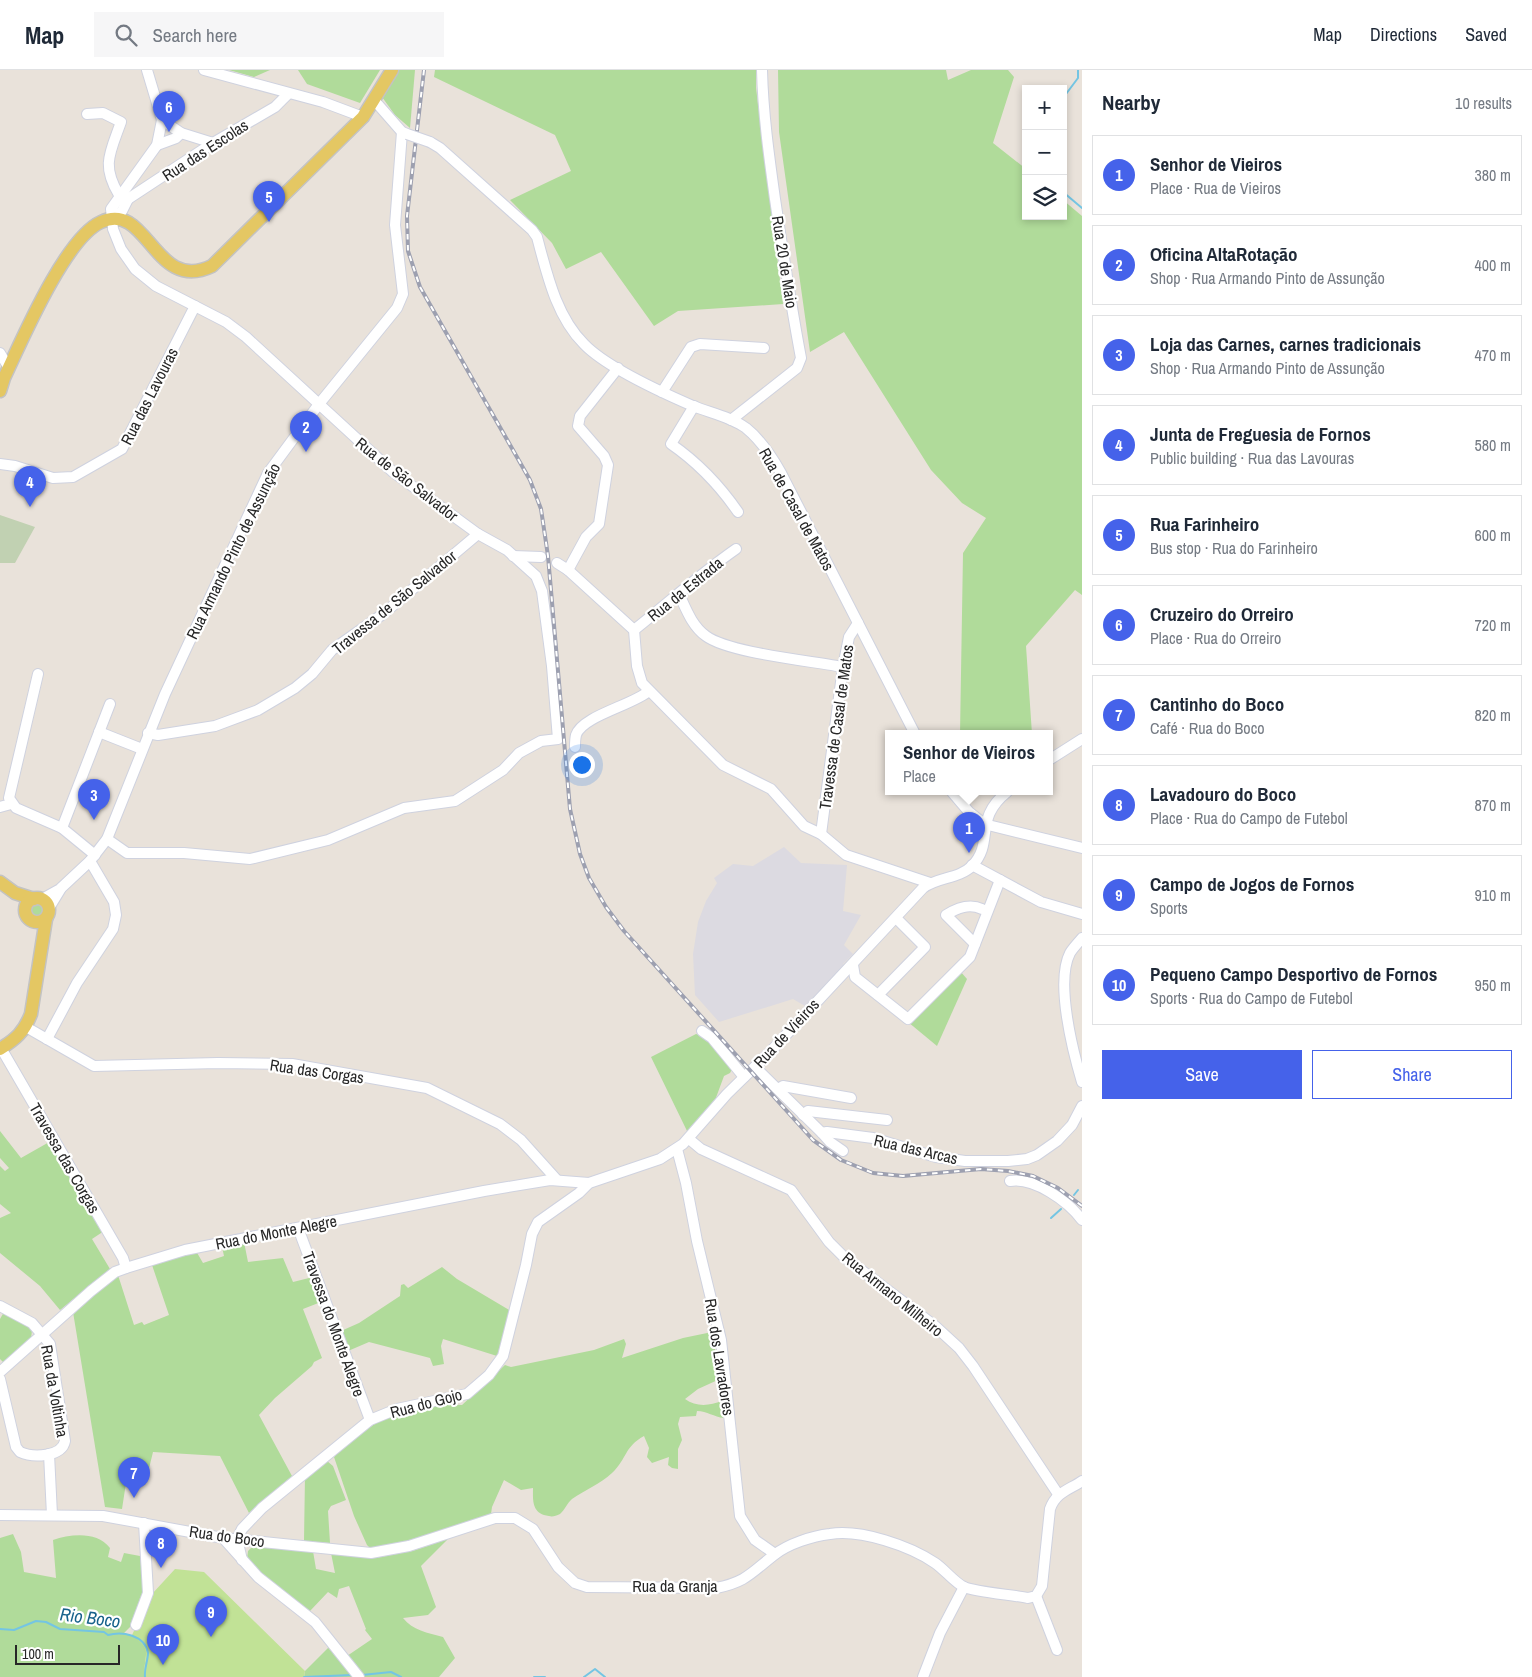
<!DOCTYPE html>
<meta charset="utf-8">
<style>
:root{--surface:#fff;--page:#f6f6f7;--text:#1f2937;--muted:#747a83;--line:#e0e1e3;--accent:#4562ea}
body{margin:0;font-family:"Archivo Narrow",sans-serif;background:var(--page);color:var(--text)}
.controls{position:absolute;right:15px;top:15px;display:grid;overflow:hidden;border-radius:0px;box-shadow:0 2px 8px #0003}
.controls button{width:45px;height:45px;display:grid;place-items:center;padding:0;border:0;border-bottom:1px solid var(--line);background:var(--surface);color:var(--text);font:25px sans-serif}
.scale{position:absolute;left:15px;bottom:12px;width:105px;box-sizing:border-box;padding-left:5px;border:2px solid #272727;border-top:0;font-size:14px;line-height:18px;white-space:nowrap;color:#272727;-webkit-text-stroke:4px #fff;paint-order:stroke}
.you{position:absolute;left:581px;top:694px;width:18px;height:18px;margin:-12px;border:4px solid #fff;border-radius:50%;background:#1a73e8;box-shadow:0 0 0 8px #1a73e833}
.badge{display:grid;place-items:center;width:32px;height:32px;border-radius:50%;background:var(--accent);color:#fff;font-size:16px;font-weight:700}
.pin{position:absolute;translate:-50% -41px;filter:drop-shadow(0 1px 2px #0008)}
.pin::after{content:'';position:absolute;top:26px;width:18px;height:15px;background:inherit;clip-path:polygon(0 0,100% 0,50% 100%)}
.popup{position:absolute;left:885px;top:660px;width:168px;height:65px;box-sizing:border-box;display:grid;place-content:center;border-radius:0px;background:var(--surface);filter:drop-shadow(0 1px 4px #0005);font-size:16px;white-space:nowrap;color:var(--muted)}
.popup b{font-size:19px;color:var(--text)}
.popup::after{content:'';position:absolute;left:50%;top:100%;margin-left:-10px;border:10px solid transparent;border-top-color:var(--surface)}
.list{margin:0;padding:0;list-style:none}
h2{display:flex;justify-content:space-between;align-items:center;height:65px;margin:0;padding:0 20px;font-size:21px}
h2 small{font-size:16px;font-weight:400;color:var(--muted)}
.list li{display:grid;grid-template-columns:32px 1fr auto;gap:15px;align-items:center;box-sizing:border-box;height:80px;margin:0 10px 10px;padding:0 10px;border:1px solid var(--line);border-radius:0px}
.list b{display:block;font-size:19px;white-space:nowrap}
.list p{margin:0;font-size:16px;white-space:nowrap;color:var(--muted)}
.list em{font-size:16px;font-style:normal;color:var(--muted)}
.actions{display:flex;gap:10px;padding:15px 20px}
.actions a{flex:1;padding:11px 0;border:1px solid var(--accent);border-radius:0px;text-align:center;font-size:18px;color:var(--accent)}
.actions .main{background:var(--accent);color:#fff}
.icon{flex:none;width:28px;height:28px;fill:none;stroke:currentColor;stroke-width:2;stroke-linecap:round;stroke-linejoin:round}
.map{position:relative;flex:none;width:1082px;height:1607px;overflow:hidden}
header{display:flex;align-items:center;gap:30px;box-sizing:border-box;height:70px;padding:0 25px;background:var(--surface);border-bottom:1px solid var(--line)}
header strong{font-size:24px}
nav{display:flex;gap:28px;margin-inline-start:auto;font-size:18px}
.search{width:350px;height:45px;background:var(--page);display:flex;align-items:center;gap:12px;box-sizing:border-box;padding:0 18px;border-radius:0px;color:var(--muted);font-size:19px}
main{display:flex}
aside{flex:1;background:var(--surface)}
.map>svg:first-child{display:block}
</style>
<header>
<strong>Map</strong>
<div class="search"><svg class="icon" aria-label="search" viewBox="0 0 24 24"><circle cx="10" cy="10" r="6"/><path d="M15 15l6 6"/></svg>Search here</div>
<nav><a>Map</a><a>Directions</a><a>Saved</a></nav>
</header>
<main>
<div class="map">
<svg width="1082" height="1607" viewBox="0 0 1082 1607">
<rect width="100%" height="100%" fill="#e9e2da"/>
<!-- industrial -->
<polygon fill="#dcdae1" points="784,777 801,793 847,795 843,841 861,845 844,875 853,884 843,894 845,896 805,936 793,929 719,952 695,925 693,884 698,852 706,831 717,813 714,808 733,794 753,796"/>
<!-- green -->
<g fill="#b0db9a">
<polygon points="229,0 270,0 254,7"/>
<polygon points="298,0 380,0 360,33 307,14"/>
<polygon points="397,0 415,0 410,58 395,45 382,27"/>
<polygon points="435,0 756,0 756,18 783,234 678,241 654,256 601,182 566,199 552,173 510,130 571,101 555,65 434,7"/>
<polygon points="778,0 946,0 948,10 971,0 1008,0 1014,7 993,73 1026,99 1026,146 1063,146 1063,130 1082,146 1082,525 1075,520 1026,576 1032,664 960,664 963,483 986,448 962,433 931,400 844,262 810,282 779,62"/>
<circle cx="37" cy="840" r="6"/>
<polygon points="960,901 967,909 937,976 908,952"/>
<polygon points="696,964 703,966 733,997 730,1003 724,1006 714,1033 688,1063 651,987"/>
<polygon points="0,1061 21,1088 51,1071 104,1161 92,1169 110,1199 60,1240 40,1216 0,1183 0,1148 11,1143 0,1134 0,1096 5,1101 9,1098 0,1088"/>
<polygon points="244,1172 248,1192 283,1188 293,1212 313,1207 321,1232 303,1239 322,1288 314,1292 312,1296 275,1328 259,1345 292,1406 249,1443 220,1386 153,1382 145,1415 126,1413 122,1439 105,1437 73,1242 118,1205 134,1255 142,1252 144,1255 169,1245 152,1195 196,1181 203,1193 224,1186 222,1177"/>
<polygon points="442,1197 457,1209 511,1241 497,1286 443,1269 441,1276 444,1294 433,1296 430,1288 369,1272 348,1281 341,1261 359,1253 400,1226 401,1215 404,1214 408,1218"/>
<polygon points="4,1242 28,1255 32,1260 31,1269 4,1293 0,1289 0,1249"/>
<path d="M712 1262 720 1309 698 1319 685 1329C696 1337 709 1336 722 1331L724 1348C714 1347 707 1341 697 1341L696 1346 680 1347 678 1354 682 1370 678 1379V1399L672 1398 668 1395 669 1387 652 1393 647 1387 649 1378 644 1366C624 1377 627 1389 612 1403 600 1414 585 1420 572 1429 567 1433 565 1440 560 1444 556 1446 552 1447 549 1446 531 1444 533 1429 533 1418L521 1420 504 1410 492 1437 491 1444 405 1473 370 1478 367 1475 354 1446 334 1387 344 1373 391 1344 441 1334 462 1335 505 1295 511 1297 594 1280 624 1269 626 1274 622 1288 683 1268Z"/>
<polygon points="327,1391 333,1396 346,1430 331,1436 328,1441 330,1473 304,1471 305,1406"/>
<path d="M13 1464 21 1482 24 1502 56 1508 53 1470C71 1464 97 1461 110 1478L108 1487 121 1492 124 1483 140 1486 144 1527 134 1553 124 1563C158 1573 142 1585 145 1607H0V1468Z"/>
<path d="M448 1469 421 1496 436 1537 428 1545 403 1548C412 1560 428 1563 443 1567L455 1588 439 1607H363L347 1586 372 1569 365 1560 366 1559 349 1516 339 1519 337 1528 328 1522 310 1541 262 1506 247 1489 248 1481 252 1477 313 1481 316 1499 335 1503 331 1483 375 1488 412 1481Z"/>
<polygon points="330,1576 354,1607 304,1607 305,1601"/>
</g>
<!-- cemetery -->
<polygon fill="#c1d1b2" points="0,445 35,457 15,493 0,493"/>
<!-- pitch -->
<path fill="#c1e296" d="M175 1499 204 1502 305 1601 304 1607H145C142 1585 155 1582 132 1565L152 1524Z"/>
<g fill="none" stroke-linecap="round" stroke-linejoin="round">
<!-- stream -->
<g stroke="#74c5e3" stroke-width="2">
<polyline points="1063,28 1078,8 1078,0"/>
<polyline points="1063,122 1082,138"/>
<polyline points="1074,1125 1078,1120"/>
<polyline points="1051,1148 1061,1139"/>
<path d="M0 1559 14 1560 36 1551 46 1552 60 1559 104 1562 108 1565C122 1561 145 1565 148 1583 148 1591 144 1598 145 1607"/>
<polyline points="362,1605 391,1602 401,1607"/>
<polyline points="304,1607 352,1605"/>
<polyline points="534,1607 545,1607"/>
<polyline points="584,1607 595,1599 605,1607"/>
</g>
<defs>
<g id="minor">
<polyline points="147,0 162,50 181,63 213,73"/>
<polyline points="204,0 323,32 363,47"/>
<polyline points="374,30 402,62 407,64"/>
<path d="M87 44 103 43 121 52C110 83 101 95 119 125"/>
<path d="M430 72 440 78 532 160 537 167C547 204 556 246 584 274 607 298 663 323 693 336 711 343 731 347 746 358 761 370 772 387 781 403L915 664"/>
<polyline points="157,75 176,68 181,63"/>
<polyline points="128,129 213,73 275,37 288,24"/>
<polyline points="112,149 122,141 128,129"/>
<polyline points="0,283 9,298"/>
<polyline points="662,322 691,277 700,274 764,278"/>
<path d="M694 336 671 374C697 392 720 416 738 442"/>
<path d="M731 350 797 298 801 288C791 235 783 183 775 129 769 86 763 43 762 0"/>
<polyline points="0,394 15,396 53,408 73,407 122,379 195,236"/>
<polyline points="513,486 541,487"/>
<polyline points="557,493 568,500 634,560 637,596 642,613 723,695 771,719 804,756 821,764 846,785 930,813"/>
<polyline points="568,500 586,467 599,454 608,395 604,386 578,356 580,346 618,298"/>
<path d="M679 524C686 539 692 556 706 566 729 583 812 591 843 597"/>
<path d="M634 560C668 533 700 504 736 479"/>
<polyline points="38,604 9,728 16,738 62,758 95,785"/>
<polyline points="99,662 142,679"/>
<polyline points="148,663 158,665 215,656 258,640 295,618 312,604 332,580 383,544 478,464"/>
<path d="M575 677C575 673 575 669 576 665 582 646 633 635 649 621"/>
<polyline points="1049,690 1082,669"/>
<polyline points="952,722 969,742 984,754 1082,778"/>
<polyline points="0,737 11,734"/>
<polyline points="62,758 110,634"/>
<polyline points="821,764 843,597 849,567 858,553"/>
<polyline points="107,769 127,783 184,783 250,789 328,770 404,738 455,731 503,700 519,683 541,671 558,669 552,596 542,521 536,506 507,480 478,464 393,402 246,267 226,252 156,216 135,199 121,179 113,159 111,139 157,75 162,50"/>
<polyline points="972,795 1041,832 1082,844"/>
<polyline points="42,829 60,819 90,791 107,769 165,624 268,403 319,334 397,238 403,224 395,155 402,62"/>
<polyline points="49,838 60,820"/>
<path d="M1082 868C1078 873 1073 878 1070 883 1055 912 1073 982 1082 1012"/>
<path d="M975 874 946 845C957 838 969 833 982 839"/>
<polyline points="853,895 855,907 908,949 970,887 1000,810"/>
<polyline points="878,925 925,877 896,848"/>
<polyline points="26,957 94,996 218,993 292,994 427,1018 500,1054 521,1070 557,1110"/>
<polyline points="702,961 712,968 744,1007"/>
<polyline points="47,969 77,913 113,859 116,845 114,832 90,791"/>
<polyline points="1,978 123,1188 126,1198"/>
<polyline points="755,997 822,1063 827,1062 873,1068 936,1087 965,1091 1008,1091 1027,1089 1037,1085 1057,1071 1072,1055 1082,1036"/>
<polyline points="778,1019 783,1016 851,1028"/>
<polyline points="803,1045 808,1041 887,1050"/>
<polyline points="822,1063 830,1072 843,1081"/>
<polyline points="689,1069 701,1079 791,1120 829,1172 844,1187 935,1256 959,1278 973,1296 1058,1424"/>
<polyline points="677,1079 686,1113 697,1171 721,1270 740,1446 755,1470 775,1484"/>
<path d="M1010 1111C1034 1107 1068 1131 1082 1150"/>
<polyline points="298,1158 370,1350"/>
<path d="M0 1236 32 1253 50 1274 65 1371C62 1387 33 1388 20 1382L16 1377 0 1309"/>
<polyline points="0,1302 91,1221 115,1202 126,1198 185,1180 484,1121 550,1110 589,1113"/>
<polyline points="49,1384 52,1445"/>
<path d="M0 1445 103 1446 223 1468 371 1483 409 1476 495 1448H515L533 1459 558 1497 575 1513 587 1517 716 1518C746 1512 751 1503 774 1485 788 1474 812 1466 830 1464 861 1459 910 1476 935 1493 944 1499 955 1513 964 1517 975 1522 1014 1525 1028 1528L1036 1526 1042 1516 1050 1439C1056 1422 1069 1420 1082 1411"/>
<polyline points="223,1468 258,1507 315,1552 359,1607"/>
<path d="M242 1490 237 1469 242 1459 262 1438 370 1350 397 1339 467 1324 489 1305 503 1286 526 1195 532 1164 538 1152 579 1123 589 1113 660 1089 683 1074 727 1024 771 981 923 818C937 807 959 809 972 796 995 772 973 749 1007 722"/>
<polyline points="1036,1526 1057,1580"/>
<polyline points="136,1555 148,1523 144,1453"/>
<polyline points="923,1607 940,1563 964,1517"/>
</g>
<g id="major">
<path d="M0 321 4 308C21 272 65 168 101 152 148 130 154 224 212 196L363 47 392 0"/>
<polyline points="0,812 15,823 34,829"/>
<circle cx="37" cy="840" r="12"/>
<path d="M0 979C16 969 24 962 31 944L46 849"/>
</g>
</defs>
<!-- minor casing -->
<use href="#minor" stroke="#cfd2df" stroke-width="12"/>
<!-- major casing -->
<use href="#major" stroke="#c3c3c3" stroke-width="15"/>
<!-- minor -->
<use href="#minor" stroke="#fff" stroke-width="10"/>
<!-- major -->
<use href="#major" stroke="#e4c763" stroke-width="12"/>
<defs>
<polyline id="rail" points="424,0 407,146 408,181 420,217 530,410 541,439 548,486 570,739 580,784 589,808 606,837 624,861 813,1070 841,1090 873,1103 903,1106 981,1099 1008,1101 1033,1106 1058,1118 1082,1136"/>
</defs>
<!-- rail casing -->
<use href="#rail" stroke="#9da0b0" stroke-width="4"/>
<!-- rail -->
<use href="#rail" stroke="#fff" stroke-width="2" stroke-dasharray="5.5" stroke-linecap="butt"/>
<defs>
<polyline id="minor-bridge" points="407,64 430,72"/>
</defs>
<!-- minor-bridge casing -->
<use href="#minor-bridge" stroke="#cfd2df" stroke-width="12" stroke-linecap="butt"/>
<!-- minor-bridge -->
<use href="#minor-bridge" stroke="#fff" stroke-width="10"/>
</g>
<g text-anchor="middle" stroke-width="4.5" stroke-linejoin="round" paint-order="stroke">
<!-- street labels -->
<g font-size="16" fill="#272727" stroke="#fff">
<text transform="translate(205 80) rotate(-33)" y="6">Rua das Escolas</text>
<text transform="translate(785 192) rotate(81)" y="6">Rua 20 de Maio</text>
<text transform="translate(149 326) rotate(-63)" y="6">Rua das Lavouras</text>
<text transform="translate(407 409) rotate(38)" y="6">Rua de São Salvador</text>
<text transform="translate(797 439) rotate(61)" y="6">Rua de Casal de Matos</text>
<text transform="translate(233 481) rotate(-64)" y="6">Rua Armando Pinto de Assunção</text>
<text transform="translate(685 519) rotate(-39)" y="6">Rua da Estrada</text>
<text transform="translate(394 532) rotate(-39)" y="6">Travessa de São Salvador</text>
<text transform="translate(836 657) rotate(-82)" y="6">Travessa de Casal de Matos</text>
<text transform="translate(786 963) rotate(-47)" y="6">Rua de Vieiros</text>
<text transform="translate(317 1001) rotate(8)" y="6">Rua das Corgas</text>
<text transform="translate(916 1079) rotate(13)" y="6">Rua das Arcas</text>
<text transform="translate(65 1088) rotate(60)" y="6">Travessa das Corgas</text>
<text transform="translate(276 1162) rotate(-11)" y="6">Rua do Monte Alegre</text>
<text transform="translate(893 1224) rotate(39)" y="6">Rua Armano Milheiro</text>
<text transform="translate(334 1254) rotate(70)" y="6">Travessa do Monte Alegre</text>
<text transform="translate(720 1287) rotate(81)" y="6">Rua dos Lavradores</text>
<text transform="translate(55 1321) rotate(80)" y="6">Rua da Voltinha</text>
<text transform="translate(426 1333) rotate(-15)" y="6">Rua do Gojo</text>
<text transform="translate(227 1466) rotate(8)" y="6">Rua do Boco</text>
<text x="675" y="1522">Rua da Granja</text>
</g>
<!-- water labels -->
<g font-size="18" font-style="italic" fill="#18628b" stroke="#fff">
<text transform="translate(90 1548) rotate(7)" y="6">Rio Boco</text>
</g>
</g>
</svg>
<div class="controls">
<button>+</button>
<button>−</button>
<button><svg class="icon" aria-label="layers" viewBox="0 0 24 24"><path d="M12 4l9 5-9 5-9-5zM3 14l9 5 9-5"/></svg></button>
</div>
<div class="scale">100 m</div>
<div class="you"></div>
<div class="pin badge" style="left:969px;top:783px">1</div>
<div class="popup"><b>Senhor de Vieiros</b>Place</div>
<div class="pin badge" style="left:306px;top:382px">2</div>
<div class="pin badge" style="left:94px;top:750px">3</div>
<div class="pin badge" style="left:30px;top:437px">4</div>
<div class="pin badge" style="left:269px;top:152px">5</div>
<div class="pin badge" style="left:169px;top:62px">6</div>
<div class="pin badge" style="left:134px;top:1428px">7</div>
<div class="pin badge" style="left:161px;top:1498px">8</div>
<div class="pin badge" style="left:211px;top:1567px">9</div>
<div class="pin badge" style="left:163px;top:1595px">10</div>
</div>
<aside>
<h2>Nearby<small>10 results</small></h2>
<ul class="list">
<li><span class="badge">1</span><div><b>Senhor de Vieiros</b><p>Place · Rua de Vieiros</p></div><em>380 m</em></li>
<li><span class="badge">2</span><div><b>Oficina AltaRotação</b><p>Shop · Rua Armando Pinto de Assunção</p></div><em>400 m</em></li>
<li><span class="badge">3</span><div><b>Loja das Carnes, carnes tradicionais</b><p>Shop · Rua Armando Pinto de Assunção</p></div><em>470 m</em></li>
<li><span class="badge">4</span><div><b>Junta de Freguesia de Fornos</b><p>Public building · Rua das Lavouras</p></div><em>580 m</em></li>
<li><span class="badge">5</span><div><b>Rua Farinheiro</b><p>Bus stop · Rua do Farinheiro</p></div><em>600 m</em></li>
<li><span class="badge">6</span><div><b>Cruzeiro do Orreiro</b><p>Place · Rua do Orreiro</p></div><em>720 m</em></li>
<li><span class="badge">7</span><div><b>Cantinho do Boco</b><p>Café · Rua do Boco</p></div><em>820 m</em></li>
<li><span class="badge">8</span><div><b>Lavadouro do Boco</b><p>Place · Rua do Campo de Futebol</p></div><em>870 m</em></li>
<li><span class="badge">9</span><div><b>Campo de Jogos de Fornos</b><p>Sports</p></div><em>910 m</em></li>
<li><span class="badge">10</span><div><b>Pequeno Campo Desportivo de Fornos</b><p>Sports · Rua do Campo de Futebol</p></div><em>950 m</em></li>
</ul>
<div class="actions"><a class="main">Save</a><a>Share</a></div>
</aside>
</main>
